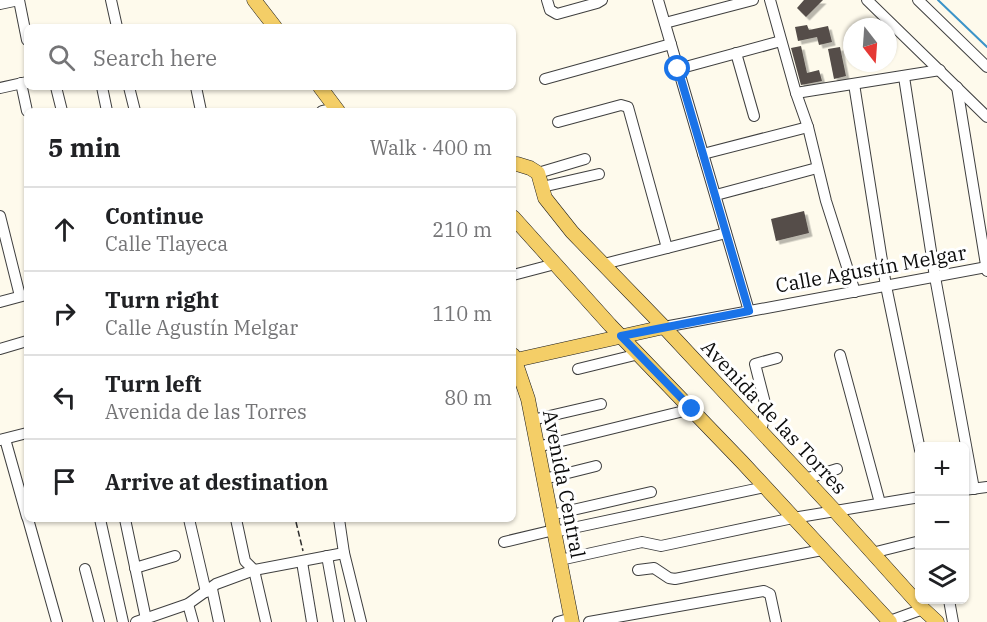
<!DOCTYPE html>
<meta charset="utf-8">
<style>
:root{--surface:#fff;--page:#f6f6f6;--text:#202124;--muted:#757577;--line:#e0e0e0}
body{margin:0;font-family:"IBM Plex Serif",serif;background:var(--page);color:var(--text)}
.controls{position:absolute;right:18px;bottom:18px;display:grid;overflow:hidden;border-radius:9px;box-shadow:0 2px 4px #0004}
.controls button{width:54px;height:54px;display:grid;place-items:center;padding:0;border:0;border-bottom:2px solid var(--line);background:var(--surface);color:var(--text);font:30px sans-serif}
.compass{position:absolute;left:843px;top:18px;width:54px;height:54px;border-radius:50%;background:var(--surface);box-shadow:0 2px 4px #0004;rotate:163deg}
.stop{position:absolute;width:18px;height:18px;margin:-14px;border:4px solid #1a73e8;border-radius:50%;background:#fff}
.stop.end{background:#1a73e8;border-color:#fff;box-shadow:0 2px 6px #0008}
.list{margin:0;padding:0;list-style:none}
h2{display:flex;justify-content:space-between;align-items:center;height:78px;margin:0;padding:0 24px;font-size:26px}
h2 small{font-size:20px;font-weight:400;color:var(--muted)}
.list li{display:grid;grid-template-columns:39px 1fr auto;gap:18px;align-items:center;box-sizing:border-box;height:84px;padding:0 24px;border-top:2px solid var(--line)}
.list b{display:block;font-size:22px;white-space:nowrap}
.list p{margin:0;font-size:20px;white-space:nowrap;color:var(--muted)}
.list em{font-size:20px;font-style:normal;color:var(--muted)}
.icon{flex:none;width:33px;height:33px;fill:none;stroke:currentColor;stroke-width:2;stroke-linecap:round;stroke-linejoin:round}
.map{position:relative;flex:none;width:987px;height:622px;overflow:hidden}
.search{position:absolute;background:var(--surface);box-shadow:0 2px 4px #0004;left:24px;top:24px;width:492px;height:66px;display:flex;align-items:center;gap:15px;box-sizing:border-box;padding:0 21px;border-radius:9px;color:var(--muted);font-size:22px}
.panel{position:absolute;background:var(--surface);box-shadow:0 2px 4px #0004;left:24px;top:108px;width:492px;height:414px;border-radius:9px}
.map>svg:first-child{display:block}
</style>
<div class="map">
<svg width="987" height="622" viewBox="0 0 987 622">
<defs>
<filter id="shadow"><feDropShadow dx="3.5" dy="3.5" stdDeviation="0" flood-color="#0004"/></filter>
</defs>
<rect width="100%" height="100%" fill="#fefaec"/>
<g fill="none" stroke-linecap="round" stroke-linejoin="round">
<!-- stream -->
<polyline stroke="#3c94c8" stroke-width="2" points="938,0 987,47"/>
</g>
<!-- building -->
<g fill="#544d49" filter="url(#shadow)">
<polygon points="804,0 823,0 806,17 797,8"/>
<polygon points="807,25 809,30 828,26 832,42 819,45 817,37 798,41 795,27"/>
<polygon points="801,46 807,73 819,70 822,81 801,85 791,48"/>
<polygon points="840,47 846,76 834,79 828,49"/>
<polygon points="804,211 809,233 776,241 771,219"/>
</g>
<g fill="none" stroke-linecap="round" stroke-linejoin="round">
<defs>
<g id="minor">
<polyline points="19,0 27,40"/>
<polyline points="111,0 117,27"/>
<polyline points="547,0 550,10 557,14 597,3 602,0"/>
<polyline points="658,0 749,311"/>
<polyline points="770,0 796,93 808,127 826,201 855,292"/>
<polyline points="867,0 987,117"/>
<polyline points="918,0 987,67"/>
<polyline points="0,4 19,0"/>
<polyline points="665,23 753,0"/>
<polyline points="736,53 754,116"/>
<polyline points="678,69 781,41"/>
<polyline points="904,77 935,277 974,489"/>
<polyline points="545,79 671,44"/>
<polyline points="21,83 27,111"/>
<polyline points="854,84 886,286 920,450"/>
<polyline points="56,87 62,111"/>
<polyline points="102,87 107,111"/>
<polyline points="129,87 135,111"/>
<polyline points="196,87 201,111"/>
<polyline points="957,87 987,271"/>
<polyline points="0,88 27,82"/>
<polyline points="796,93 940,70"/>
<polyline points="322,111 335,108"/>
<polyline points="558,122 621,105 628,107 667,248"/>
<polyline points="703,154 808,127"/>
<polyline points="538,173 585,159"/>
<polyline points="542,187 599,174"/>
<polyline points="716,195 817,168"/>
<polyline points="0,216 20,296"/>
<polyline points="604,264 726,233"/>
<polyline points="513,275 555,264"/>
<polyline points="0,302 26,295"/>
<polyline points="664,327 987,267"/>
<polyline points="0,349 27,341"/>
<polyline points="840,355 880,503"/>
<polyline points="578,369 639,354"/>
<polyline points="532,420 601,404"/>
<polyline points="761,432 766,407 755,364 777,358"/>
<polyline points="5,439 27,517"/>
<polyline points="0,440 27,433"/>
<polyline points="537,447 692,409"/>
<polyline points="544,479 596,466"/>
<polyline points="805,479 837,469"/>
<polyline points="964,490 987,487"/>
<polyline points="551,515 651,492"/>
<polyline points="28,519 57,622"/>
<polyline points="100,519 123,622"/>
<polyline points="125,519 146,619"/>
<polyline points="189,519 206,592"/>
<polyline points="236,519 245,561 254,570 266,622"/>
<polyline points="339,519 344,553 361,622"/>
<polyline points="554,532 765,487"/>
<polyline points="504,542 554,530"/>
<polyline points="872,553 920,541"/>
<polyline points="327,556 339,622"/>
<polyline points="560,560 642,542 661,546 793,518 920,497"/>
<polyline points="302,562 312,622"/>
<polyline points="135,568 175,556"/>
<polyline points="85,569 99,622"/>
<polyline points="638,570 654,568 669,578 675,579 822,550"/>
<polyline points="212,589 219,622"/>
<polyline points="949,600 953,622"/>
<polyline points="188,604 193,622"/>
<polyline points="890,621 923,609"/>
<polyline points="136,622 188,604 216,584 254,570 344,553"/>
<polyline points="558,622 572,618"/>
<polyline points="589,622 764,591 770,594 776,622"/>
</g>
<g id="major">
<polyline points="254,0 275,27"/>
<polyline points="320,87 338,111"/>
<polyline points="513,165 517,164 530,168 538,173 545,198 572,232 664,327 835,511 923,609 937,622"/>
<polyline points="513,217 610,325 742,462 890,622"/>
<polyline points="513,355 528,399 572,622"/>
<polyline points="516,360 664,327"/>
</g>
</defs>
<!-- minor casing -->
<use href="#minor" stroke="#3f3f3f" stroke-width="12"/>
<!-- major casing -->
<use href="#major" stroke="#1d1d1d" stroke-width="15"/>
<!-- path -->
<polyline stroke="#2e2e2e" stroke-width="1.5" stroke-dasharray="6 3" stroke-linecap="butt" points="296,522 303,551"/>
<!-- minor -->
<use href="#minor" stroke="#fff" stroke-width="10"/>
<!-- major -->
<use href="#major" stroke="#f4ce67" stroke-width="14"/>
</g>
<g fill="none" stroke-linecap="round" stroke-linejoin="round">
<!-- route -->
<polyline stroke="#1a73e8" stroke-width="8" points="678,69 749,311 621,336 692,409"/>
</g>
<g text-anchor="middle" stroke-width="6" stroke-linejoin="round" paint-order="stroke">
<!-- street labels -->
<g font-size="20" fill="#0c0c0c" stroke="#fff">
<text transform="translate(871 269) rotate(-10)" y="7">Calle Agustín Melgar</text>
<text transform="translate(774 417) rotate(47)" y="7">Avenida de las Torres</text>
<text transform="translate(564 484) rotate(79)" y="7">Avenida Central</text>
</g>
</g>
</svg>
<div class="controls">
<button>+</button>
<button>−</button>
<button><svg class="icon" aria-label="layers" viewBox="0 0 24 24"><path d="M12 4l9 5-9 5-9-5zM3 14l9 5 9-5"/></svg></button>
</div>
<svg class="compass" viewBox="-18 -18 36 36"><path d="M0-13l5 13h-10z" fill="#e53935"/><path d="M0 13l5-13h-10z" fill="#757577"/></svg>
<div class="stop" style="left:678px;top:69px"></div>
<div class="stop end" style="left:692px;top:409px"></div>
<div class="search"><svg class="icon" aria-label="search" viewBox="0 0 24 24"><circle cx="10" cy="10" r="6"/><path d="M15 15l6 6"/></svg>Search here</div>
<section class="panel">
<h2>5 min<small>Walk · 400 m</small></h2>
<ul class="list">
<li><svg class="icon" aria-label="ahead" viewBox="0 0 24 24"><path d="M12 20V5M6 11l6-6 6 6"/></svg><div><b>Continue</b><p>Calle Tlayeca</p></div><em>210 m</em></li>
<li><svg class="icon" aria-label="right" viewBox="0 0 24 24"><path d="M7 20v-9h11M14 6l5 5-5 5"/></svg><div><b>Turn right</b><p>Calle Agustín Melgar</p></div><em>110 m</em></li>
<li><svg class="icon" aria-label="left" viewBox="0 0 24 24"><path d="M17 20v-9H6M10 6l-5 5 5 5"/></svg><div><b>Turn left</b><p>Avenida de las Torres</p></div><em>80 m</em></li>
<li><svg class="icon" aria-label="arrive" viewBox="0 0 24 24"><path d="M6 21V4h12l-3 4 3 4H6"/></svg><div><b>Arrive at destination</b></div></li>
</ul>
</section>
</div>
